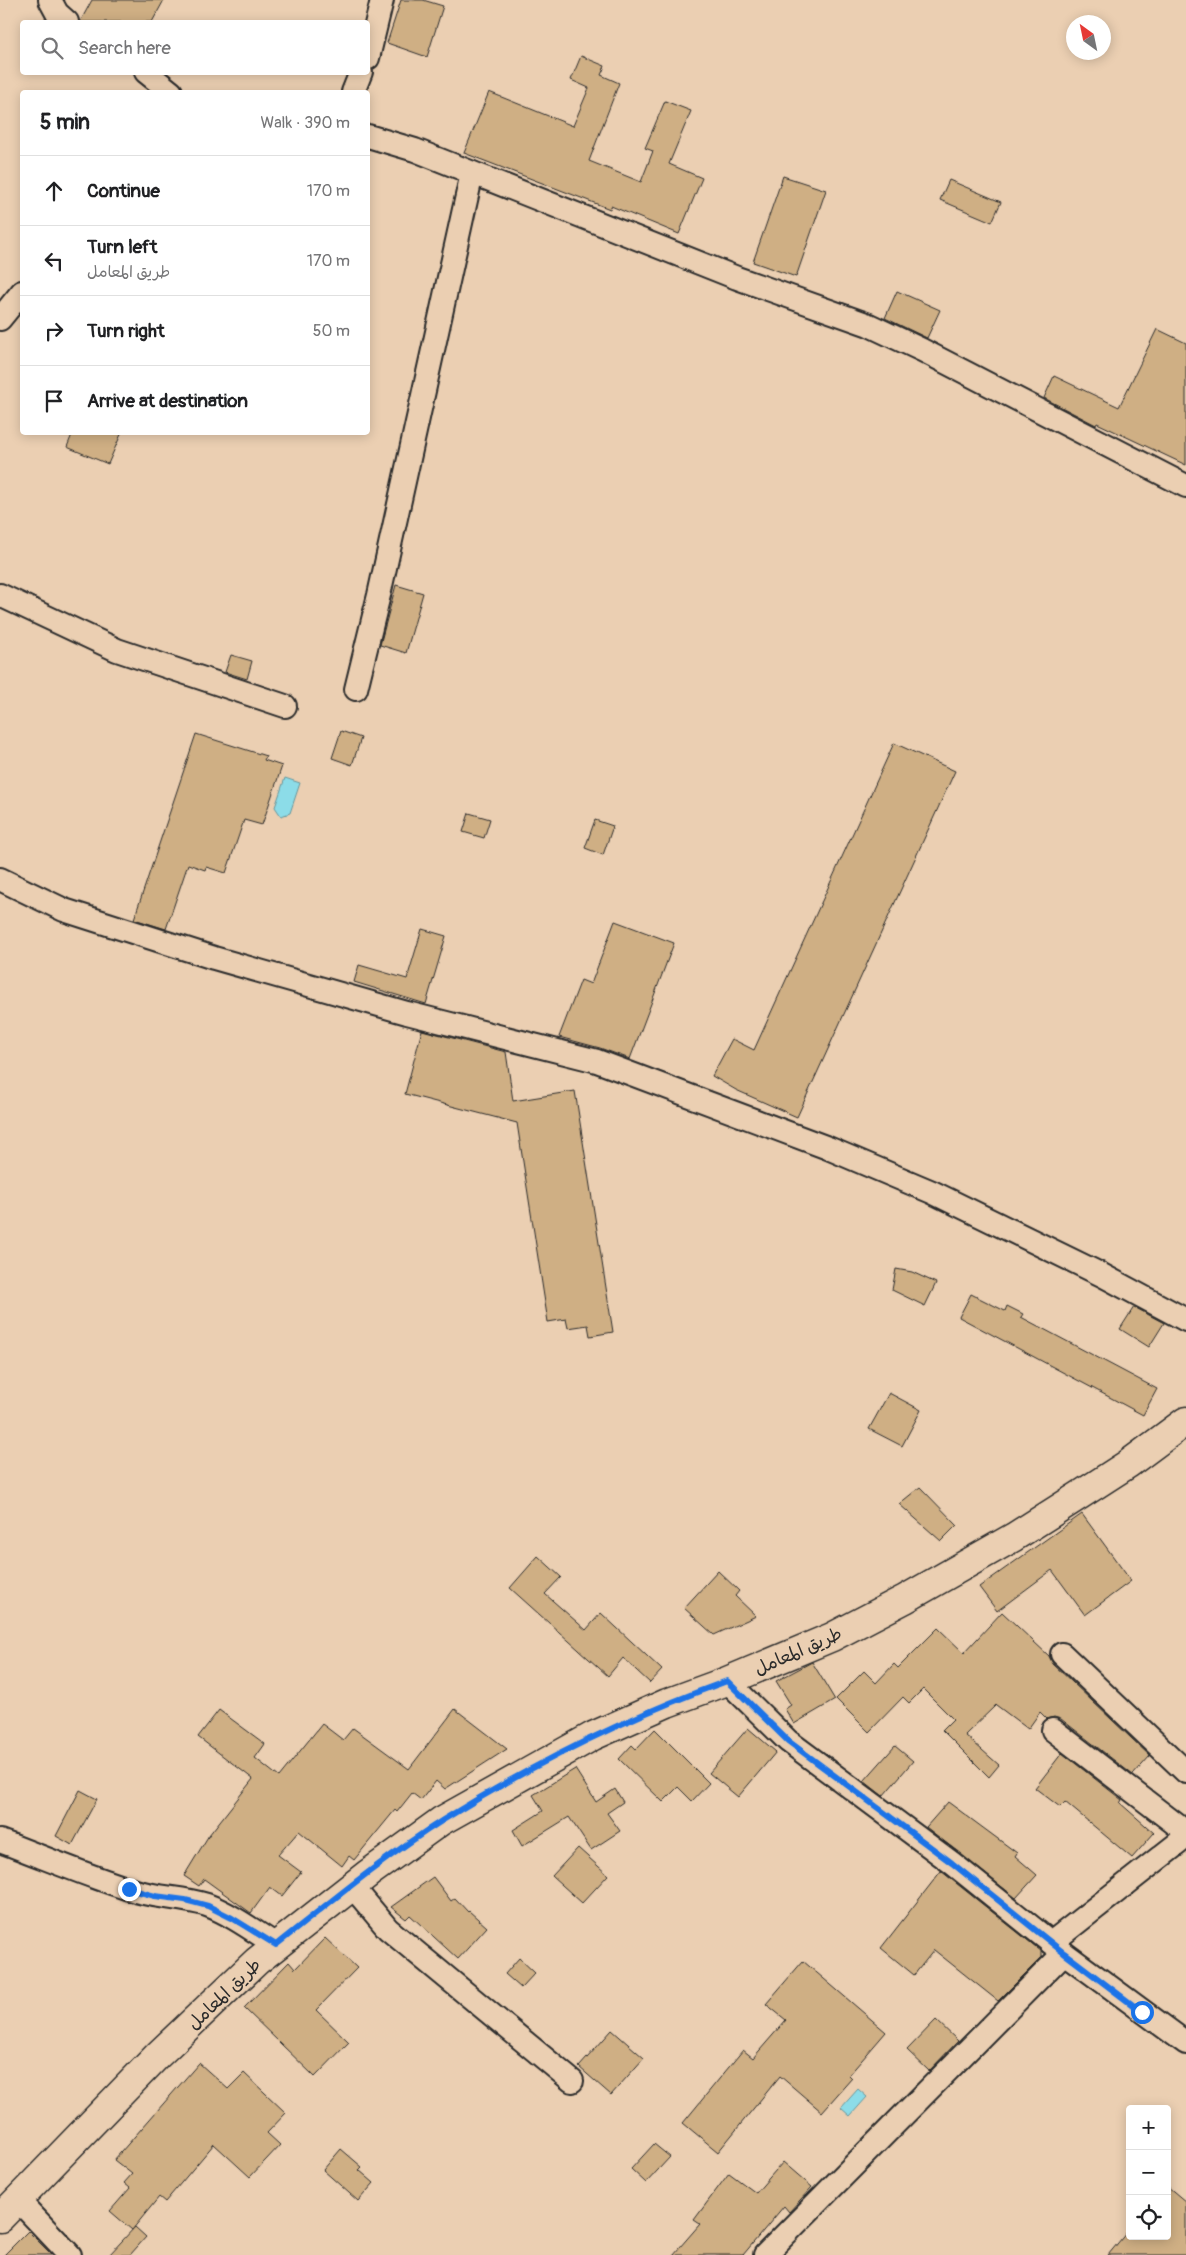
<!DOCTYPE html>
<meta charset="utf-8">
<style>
:root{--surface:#fff;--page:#f6f6f6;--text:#202124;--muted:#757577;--line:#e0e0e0}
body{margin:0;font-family:Pangolin,"Playpen Sans Arabic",sans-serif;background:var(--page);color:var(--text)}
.controls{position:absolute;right:15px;bottom:15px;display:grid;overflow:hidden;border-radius:5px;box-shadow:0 2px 12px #0003}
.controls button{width:45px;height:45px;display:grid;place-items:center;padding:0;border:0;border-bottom:1px solid var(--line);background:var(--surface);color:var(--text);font:25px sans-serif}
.compass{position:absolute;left:1066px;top:15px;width:45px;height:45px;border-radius:50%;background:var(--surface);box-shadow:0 2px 12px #0003;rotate:327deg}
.stop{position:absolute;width:15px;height:15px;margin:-11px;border:4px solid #1a73e8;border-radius:50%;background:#fff}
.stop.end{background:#1a73e8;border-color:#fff;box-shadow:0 1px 5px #0008}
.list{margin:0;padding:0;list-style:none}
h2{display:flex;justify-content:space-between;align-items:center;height:65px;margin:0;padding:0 20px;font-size:21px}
h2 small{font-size:16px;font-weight:400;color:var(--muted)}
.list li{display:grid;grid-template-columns:32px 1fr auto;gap:15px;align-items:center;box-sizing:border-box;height:70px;padding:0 20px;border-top:1px solid var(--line)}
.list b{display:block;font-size:19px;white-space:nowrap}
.list p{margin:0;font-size:16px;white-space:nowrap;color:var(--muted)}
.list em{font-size:16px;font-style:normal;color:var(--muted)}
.icon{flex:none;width:28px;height:28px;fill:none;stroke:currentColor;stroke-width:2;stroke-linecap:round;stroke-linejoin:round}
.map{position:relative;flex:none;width:1186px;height:2255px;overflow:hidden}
.search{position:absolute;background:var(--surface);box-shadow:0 2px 12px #0003;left:20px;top:20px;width:350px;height:55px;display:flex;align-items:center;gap:12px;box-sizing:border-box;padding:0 18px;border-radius:5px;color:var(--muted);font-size:19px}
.panel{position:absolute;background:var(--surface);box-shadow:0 2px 12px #0003;left:20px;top:90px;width:350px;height:345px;border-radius:5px}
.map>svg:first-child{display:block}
</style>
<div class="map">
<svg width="1186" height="2255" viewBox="0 0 1186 2255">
<rect width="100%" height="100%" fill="#ebcfb2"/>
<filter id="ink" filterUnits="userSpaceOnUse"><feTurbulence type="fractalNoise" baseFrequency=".02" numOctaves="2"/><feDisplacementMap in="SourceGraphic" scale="10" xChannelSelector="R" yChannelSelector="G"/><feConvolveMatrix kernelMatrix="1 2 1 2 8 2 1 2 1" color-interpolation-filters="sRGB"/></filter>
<g filter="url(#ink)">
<!-- water -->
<g fill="#8cdce8" stroke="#65959c">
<polygon points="285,778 300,783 290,813 281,816 275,807"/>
<polygon points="858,2089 867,2097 850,2116 841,2108"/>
</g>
<!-- building -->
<g fill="#cfaf84" stroke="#2b2b2b">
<polygon points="92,0 164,0 152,22 80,22"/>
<polygon points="401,0 423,0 443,6 427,57 387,43"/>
<polygon points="581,56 605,66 601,75 619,83 589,161 641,182 653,151 645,148 665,101 691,111 669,164 702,178 679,234 611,206 610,209 464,153 489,92 573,126 589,88 571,80"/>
<polygon points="783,176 826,190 796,277 753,262"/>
<polygon points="949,180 1001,202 992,222 940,200"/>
<polygon points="897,291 940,310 927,338 885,318"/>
<polygon points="1157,329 1186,343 1186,465 1097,423 1096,425 1044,398 1054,376 1119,407"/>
<polygon points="73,432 122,432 108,464 67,447"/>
<polygon points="396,585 423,593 406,653 380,645"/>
<polygon points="231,655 252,661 247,679 225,672"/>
<polygon points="341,731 361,738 352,765 332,758"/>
<polygon points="196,734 266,756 264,760 282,766 262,825 244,820 226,873 206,867 205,870 188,864 166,929 134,919"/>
<polygon points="894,743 955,771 797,1117 736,1090 712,1076 732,1039 754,1050"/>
<polygon points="469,813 490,819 484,838 463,832"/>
<polygon points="595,820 613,826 603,855 585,848"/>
<polygon points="615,921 674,943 630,1059 600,1048 559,1037 581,980 591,984"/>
<polygon points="422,929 446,936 426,1004 354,982 359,965 407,979"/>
<polygon points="422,1030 506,1052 513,1101 575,1091 613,1332 590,1336 588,1325 568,1328 566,1319 548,1322 517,1123 405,1094"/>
<polygon points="896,1269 912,1272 936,1283 925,1306 892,1290"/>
<polygon points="971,1294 1005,1311 1007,1306 1023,1314 1021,1317 1157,1389 1143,1415 959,1317"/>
<polygon points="1134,1307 1164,1323 1149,1347 1120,1329"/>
<polygon points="889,1393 921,1410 902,1446 869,1429"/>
<polygon points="920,1487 957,1525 941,1541 899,1504"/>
<polygon points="1082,1514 1131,1581 1085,1615 1052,1570 997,1611 979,1587"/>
<polygon points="538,1556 561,1577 545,1594 586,1630 601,1613 662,1670 650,1683 623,1658 608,1676 510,1588"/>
<polygon points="718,1571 739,1591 735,1596 756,1616 714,1635 684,1608"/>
<polygon points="1002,1612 1049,1656 1053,1664 1150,1756 1133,1775 1061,1719 1054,1717 1047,1719 1040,1712 1028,1729 996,1705 965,1735 999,1765 989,1777 942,1730 953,1719 923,1689 909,1703 903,1697 869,1732 836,1699 864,1671 876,1683 894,1664 898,1668 938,1628 964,1653"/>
<polygon points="812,1662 835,1700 794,1724 785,1709 791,1705 776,1681"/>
<polygon points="455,1709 507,1749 445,1789 436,1781 421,1800 412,1793 397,1812 395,1810 354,1860 349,1856 342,1866 299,1831 278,1855 301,1872 282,1896 270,1887 251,1913 204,1879 199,1886 184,1876 209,1835 253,1779 198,1737 219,1710 265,1744 255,1758 279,1777 322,1724 343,1740 353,1728 409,1769"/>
<polygon points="748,1728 776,1752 738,1797 709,1773"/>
<polygon points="655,1729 709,1783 692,1801 678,1787 663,1802 619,1759 632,1745 636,1749"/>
<polygon points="895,1746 913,1761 883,1796 864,1781"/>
<polygon points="1062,1753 1122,1800 1120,1803 1154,1833 1132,1858 1065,1802 1060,1807 1035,1788"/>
<polygon points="575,1769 596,1802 615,1789 623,1802 607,1813 620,1831 591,1850 569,1817 522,1846 513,1830 543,1811 533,1795"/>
<polygon points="80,1790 97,1799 72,1845 56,1836"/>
<polygon points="948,1802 1017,1853 1015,1856 1037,1875 1016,1898 926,1827"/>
<polygon points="578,1848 608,1875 582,1903 552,1876"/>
<polygon points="941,1871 1041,1951 1041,1958 998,2001 934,1950 914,1975 881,1948"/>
<polygon points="433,1877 451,1901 455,1898 468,1912 469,1911 487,1927 458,1959 410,1915 406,1919 391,1907"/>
<polygon points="325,1938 357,1968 316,2010 349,2042 315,2077 244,2008 289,1962 295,1969"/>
<polygon points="519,1958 535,1973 521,1988 505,1974"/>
<polygon points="803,1961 886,2032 849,2075 852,2078 822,2112 780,2076 718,2152 683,2123 743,2050 753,2058 786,2020 766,2004"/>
<polygon points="936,2020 958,2041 929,2071 907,2050"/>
<polygon points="612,2030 644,2058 611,2095 579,2067"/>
<polygon points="199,2063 228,2089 244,2073 286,2113 267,2133 280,2145 250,2177 214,2144 165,2202 159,2197 132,2230 110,2211 130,2188 124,2183 132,2174 114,2160"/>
<polygon points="654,2144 670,2157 646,2183 631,2169"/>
<polygon points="341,2149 362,2167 359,2170 374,2183 358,2201 323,2170"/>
<polygon points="783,2162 812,2187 789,2212 784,2206 743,2255 673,2255 700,2224 694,2220 729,2173 756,2193"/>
<polygon points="1167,2186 1186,2202 1186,2255 1108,2255 1127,2232 1130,2236 1167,2236"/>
<polygon points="135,2227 146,2237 130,2255 109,2255"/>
<polygon points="28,2231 52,2255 4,2255"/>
</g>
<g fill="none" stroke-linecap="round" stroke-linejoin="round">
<defs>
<g id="street">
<polyline points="50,0 57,13 67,22"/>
<polyline points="368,58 382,0"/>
<polyline points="146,72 171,92"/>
<polyline points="353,92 361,72"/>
<polyline points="368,136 415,150 737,278 869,325 922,350 1186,486"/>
<polyline points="0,319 22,292"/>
<polyline points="0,595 117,650 285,706"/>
<polyline points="356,689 379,595 472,173"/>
<polyline points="0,879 64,910 214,958 407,1013 597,1061 828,1148 932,1192 1102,1275 1186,1320"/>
<polyline points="1062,1654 1186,1772"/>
<polyline points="727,1681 788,1741 952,1863 1064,1953 1186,2043"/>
<polyline points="1053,1730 1186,1832"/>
<path d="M0 1841C43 1857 85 1875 129 1889 154 1898 181 1897 207 1905 231 1914 254 1931 276 1945"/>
<polyline points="352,1886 388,1929 572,2081"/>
<polyline points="1051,1943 1186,1837"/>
<polyline points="18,2200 70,2255"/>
<polyline points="765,2255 1064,1953"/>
</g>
<polyline id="secondary" points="0,2218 158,2055 257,1961 369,1873 441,1821 593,1736 667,1703 727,1681 832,1637 905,1599 1014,1537 1080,1495 1128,1464 1186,1421"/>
</defs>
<!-- street casing -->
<use href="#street" stroke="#2b2b2b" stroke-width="26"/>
<!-- secondary casing -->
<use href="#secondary" stroke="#2b2b2b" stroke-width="31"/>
<!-- street -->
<use href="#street" stroke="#ebcfb2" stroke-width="22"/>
<!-- secondary -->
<use href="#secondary" stroke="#ebcfb2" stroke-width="28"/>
</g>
</g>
<g fill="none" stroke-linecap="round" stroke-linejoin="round" filter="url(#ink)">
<!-- route -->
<path stroke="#1a73e8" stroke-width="6" d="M129 1889 155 1896 185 1900 208 1906 232 1918 276 1945C329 1903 386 1856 443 1820 533 1764 627 1717 727 1681L788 1741 952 1863 1064 1953 1142 2012"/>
</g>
<g text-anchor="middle" stroke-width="4" stroke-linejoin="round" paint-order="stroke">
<!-- street labels -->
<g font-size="18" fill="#2b2b2b" stroke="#ebcfb2">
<text transform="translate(798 1651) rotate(-24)" y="6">طريق المعامل</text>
<text transform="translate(224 1994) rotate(-44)" y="6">طريق المعامل</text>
</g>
</g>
</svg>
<div class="controls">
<button>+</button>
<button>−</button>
<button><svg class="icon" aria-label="locate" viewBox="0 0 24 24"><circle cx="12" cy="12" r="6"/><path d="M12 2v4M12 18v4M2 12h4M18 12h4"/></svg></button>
</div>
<svg class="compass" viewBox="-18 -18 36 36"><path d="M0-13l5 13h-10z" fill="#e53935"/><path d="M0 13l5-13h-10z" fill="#757577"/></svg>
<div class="stop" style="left:1142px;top:2012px"></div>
<div class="stop end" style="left:129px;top:1889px"></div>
<div class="search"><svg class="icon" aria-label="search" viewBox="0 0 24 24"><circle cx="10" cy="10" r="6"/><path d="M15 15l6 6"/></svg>Search here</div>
<section class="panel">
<h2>5 min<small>Walk · 390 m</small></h2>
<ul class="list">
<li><svg class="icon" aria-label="ahead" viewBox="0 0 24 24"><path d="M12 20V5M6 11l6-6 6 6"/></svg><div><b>Continue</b></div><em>170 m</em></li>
<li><svg class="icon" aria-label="left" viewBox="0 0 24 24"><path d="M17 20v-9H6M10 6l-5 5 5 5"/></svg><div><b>Turn left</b><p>طريق المعامل</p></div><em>170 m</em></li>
<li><svg class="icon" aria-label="right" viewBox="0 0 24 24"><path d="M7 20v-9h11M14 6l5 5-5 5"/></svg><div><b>Turn right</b></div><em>50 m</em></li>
<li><svg class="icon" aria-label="arrive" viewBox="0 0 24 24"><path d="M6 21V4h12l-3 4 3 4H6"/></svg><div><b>Arrive at destination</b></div></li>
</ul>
</section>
</div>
